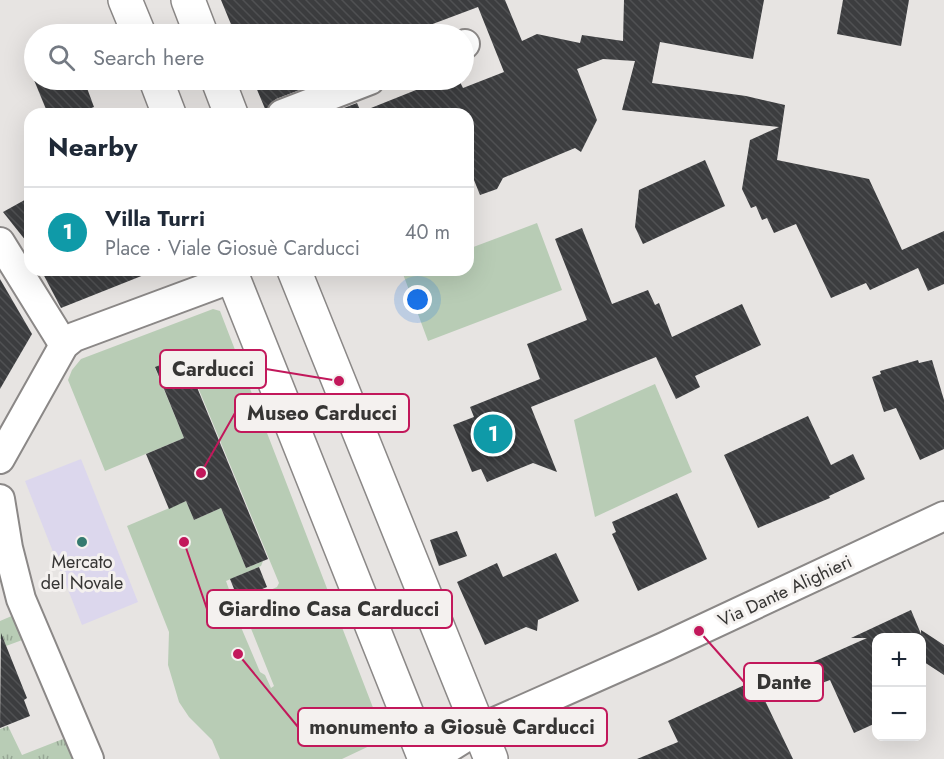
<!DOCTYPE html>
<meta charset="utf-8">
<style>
:root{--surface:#fff;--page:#f2f2f3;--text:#1f2937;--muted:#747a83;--line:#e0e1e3;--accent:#0f766e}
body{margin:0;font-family:Jost,sans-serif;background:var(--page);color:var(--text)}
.controls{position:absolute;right:18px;bottom:18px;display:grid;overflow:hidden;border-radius:12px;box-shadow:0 6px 24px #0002}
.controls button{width:54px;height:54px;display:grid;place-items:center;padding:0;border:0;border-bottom:2px solid var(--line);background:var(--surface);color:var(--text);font:30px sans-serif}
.you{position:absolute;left:418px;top:300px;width:21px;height:21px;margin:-15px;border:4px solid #fff;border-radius:50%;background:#1a73e8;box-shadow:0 0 0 9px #1a73e833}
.badge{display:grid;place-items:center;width:39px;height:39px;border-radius:50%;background:var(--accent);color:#fff;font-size:20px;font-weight:700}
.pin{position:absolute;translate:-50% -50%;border:3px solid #fff;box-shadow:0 2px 6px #0006}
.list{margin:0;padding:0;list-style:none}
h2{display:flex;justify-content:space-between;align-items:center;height:78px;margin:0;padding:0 24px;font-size:26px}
h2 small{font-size:20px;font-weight:400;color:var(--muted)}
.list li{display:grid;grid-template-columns:39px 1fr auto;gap:18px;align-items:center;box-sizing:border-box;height:90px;padding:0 24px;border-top:2px solid var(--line)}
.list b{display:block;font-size:22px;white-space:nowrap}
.list p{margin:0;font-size:20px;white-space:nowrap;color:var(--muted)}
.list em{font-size:20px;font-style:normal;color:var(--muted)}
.icon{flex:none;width:33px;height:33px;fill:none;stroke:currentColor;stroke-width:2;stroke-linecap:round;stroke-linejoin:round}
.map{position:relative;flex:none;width:944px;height:759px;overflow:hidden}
.search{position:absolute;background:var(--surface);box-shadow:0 6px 24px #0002;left:24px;top:24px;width:450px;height:66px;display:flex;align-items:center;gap:15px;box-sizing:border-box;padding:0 21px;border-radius:33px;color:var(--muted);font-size:22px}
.panel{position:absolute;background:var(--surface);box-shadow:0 6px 24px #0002;left:24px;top:108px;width:450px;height:168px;border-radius:18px}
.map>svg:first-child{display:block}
</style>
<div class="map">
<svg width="944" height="759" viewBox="0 0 944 759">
<defs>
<pattern id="grass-tufts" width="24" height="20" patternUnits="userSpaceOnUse" patternTransform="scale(1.5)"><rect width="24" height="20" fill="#b8ccb5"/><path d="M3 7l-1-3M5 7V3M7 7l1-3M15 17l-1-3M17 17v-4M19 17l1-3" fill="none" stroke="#96a694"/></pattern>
<pattern id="building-back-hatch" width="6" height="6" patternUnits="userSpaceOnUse" patternTransform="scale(1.5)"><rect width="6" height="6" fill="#3c3d3f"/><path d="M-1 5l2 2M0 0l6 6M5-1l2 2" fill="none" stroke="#505153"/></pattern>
</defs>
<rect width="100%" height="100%" fill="#e7e4e2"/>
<!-- commercial -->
<polygon fill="#dcd7ed" points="81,459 138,602 82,625 25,481"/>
<!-- grass -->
<g fill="url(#grass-tufts)">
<polygon points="14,615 25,639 6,646 3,638 0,639 0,621"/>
<polygon points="8,726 22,755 68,737 77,759 0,759 0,729"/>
</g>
<!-- garden -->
<g fill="#b8ccb5">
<polygon points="537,223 562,290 428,341 403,274 412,270 468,270 468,249"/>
<polygon points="213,309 220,311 382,731 380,741 342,759 220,759 212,740 189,717 179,702 168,665 169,632 127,526 186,501 194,520 221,508 246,568 263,561 261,566 226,581 231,595 229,599 260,672 265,675 271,688 274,686 242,606 243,602 277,587 279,583 185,356 155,368 184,438 105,471 68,380 72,370 81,359"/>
<polygon points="655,384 692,472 595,517 574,420"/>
</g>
<!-- building -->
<g fill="url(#building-back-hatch)">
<polygon points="221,0 505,0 522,41 537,34 580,43 582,35 623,41 624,0 764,0 753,59 660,42 652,83 746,96 785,105 777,160 869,179 902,250 944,231 944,284 928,291 918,268 870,290 866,283 831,298 796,224 774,233 767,218 762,220 756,206 751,208 742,189 750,140 779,127 622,110 635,61 603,59 577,69 597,120 581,152 575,148 503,178 497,189 480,195 468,165 468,114 328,114 357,103 361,112 441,80 459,80 463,88 504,72 478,7 406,34 235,34"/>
<polygon points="843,0 909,0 901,46 837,34"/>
<polygon points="34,80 84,80 94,107 75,114 48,114"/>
<polygon points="253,80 326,80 276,99 266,111"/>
<polygon points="705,160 725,206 643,244 635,227 639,190"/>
<polygon points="30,197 30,246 3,212"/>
<polygon points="582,228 612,304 648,290 655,305 659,303 672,337 742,304 761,345 695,376 700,387 676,399 656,357 531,407 557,472 533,463 487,482 481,469 472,472 453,425 474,417 470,407 540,379 527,344 587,320 555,239"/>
<polygon points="41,270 154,270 154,271 61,308"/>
<polygon points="0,279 32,334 0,389"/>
<polygon points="184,356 268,559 246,568 221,508 194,520 186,501 169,509 146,454 184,438 155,367"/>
<polygon points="918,360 919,363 932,360 944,400 944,449 920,460 896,408 884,412 872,377 881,374 880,371"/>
<polygon points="808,416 831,465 853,454 865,479 829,496 830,498 758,528 724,455"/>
<polygon points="677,493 707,559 638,591 612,534 616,532 612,522"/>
<polygon points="457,531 467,556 439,566 430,540"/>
<polygon points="556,553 579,601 538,620 537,631 526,627 485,645 457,582 497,563 503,577"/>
<polygon points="259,567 267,587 238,599 230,579"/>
<polygon points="911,610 921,634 921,630 944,645 944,675 921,660 921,638 876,638 876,723 854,733 830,680 822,683 813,662 867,638 851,638"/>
<polygon points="1,633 27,698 24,700 30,716 0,728"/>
<polygon points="755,680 793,759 637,759 678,742 668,721"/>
</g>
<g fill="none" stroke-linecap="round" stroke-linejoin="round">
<defs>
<g id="minor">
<polyline points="464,45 465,44"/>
<polyline points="282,114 370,80"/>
<polyline points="0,242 64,345"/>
<polyline points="0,459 64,345 74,337 233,278"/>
<polyline points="0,499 8,548 21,599 89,759"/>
<polyline points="431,759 479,729 664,647 944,516"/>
</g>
<g id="major">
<polyline points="125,0 139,34"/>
<polyline points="188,0 201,34"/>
<polyline points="156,80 169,114"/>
<polyline points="218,80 231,114"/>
<polyline points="230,270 425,759"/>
<polyline points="294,270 491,759"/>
</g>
</defs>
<!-- minor casing -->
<use href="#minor" stroke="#8b8887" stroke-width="32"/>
<!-- major casing -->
<use href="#major" stroke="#8b8887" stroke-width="36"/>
<!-- minor -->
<use href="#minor" stroke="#fff" stroke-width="28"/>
<!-- major -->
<use href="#major" stroke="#fff" stroke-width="33"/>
</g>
<!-- markers -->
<circle fill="#347a6f" stroke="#f4f1ef" stroke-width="2" cx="82" cy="542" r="6"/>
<g text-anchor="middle" stroke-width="6" stroke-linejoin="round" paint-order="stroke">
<!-- poi labels -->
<g font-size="18" fill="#363534" stroke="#f4f1ef">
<text x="82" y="568">Mercato<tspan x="82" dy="21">del Novale</tspan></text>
</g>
<!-- street labels -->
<g font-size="18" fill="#363534" stroke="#f4f1ef">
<text transform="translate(785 591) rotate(-25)" y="6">Via Dante Alighieri</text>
</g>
</g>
<!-- callouts -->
<path fill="none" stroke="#c2185b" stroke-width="2" d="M339 381L266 369M201 473L235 413M184 542L207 609M699 631L744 682M238 654L298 727"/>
<g fill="#c2185b" stroke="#f4f1ef" stroke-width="2">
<circle cx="339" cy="381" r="6"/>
<circle cx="201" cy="473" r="6"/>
<circle cx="184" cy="542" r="6"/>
<circle cx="699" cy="631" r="6"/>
<circle cx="238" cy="654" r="6"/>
</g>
<g fill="#f4f1ef" stroke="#c2185b" stroke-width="2">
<rect x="160" y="350" width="106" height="38" rx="6"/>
<rect x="235" y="394" width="174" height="38" rx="6"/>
<rect x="207" y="590" width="245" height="38" rx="6"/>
<rect x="744" y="663" width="79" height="38" rx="6"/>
<rect x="298" y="708" width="309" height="38" rx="6"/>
</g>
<g font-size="20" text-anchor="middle" font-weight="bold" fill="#363534">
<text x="213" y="376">Carducci</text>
<text x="322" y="420">Museo Carducci</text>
<text x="329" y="616">Giardino Casa Carducci</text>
<text x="784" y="689">Dante</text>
<text x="452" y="734">monumento a Giosuè Carducci</text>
</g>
</svg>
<div class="controls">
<button>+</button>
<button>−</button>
</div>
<div class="you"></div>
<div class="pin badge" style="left:493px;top:434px;background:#0f9aa8">1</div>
<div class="search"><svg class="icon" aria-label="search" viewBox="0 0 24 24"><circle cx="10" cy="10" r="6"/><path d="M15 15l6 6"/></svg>Search here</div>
<section class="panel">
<h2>Nearby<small></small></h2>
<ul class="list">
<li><span class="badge" style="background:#0f9aa8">1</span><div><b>Villa Turri</b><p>Place · Viale Giosuè Carducci</p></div><em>40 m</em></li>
</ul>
</section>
</div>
